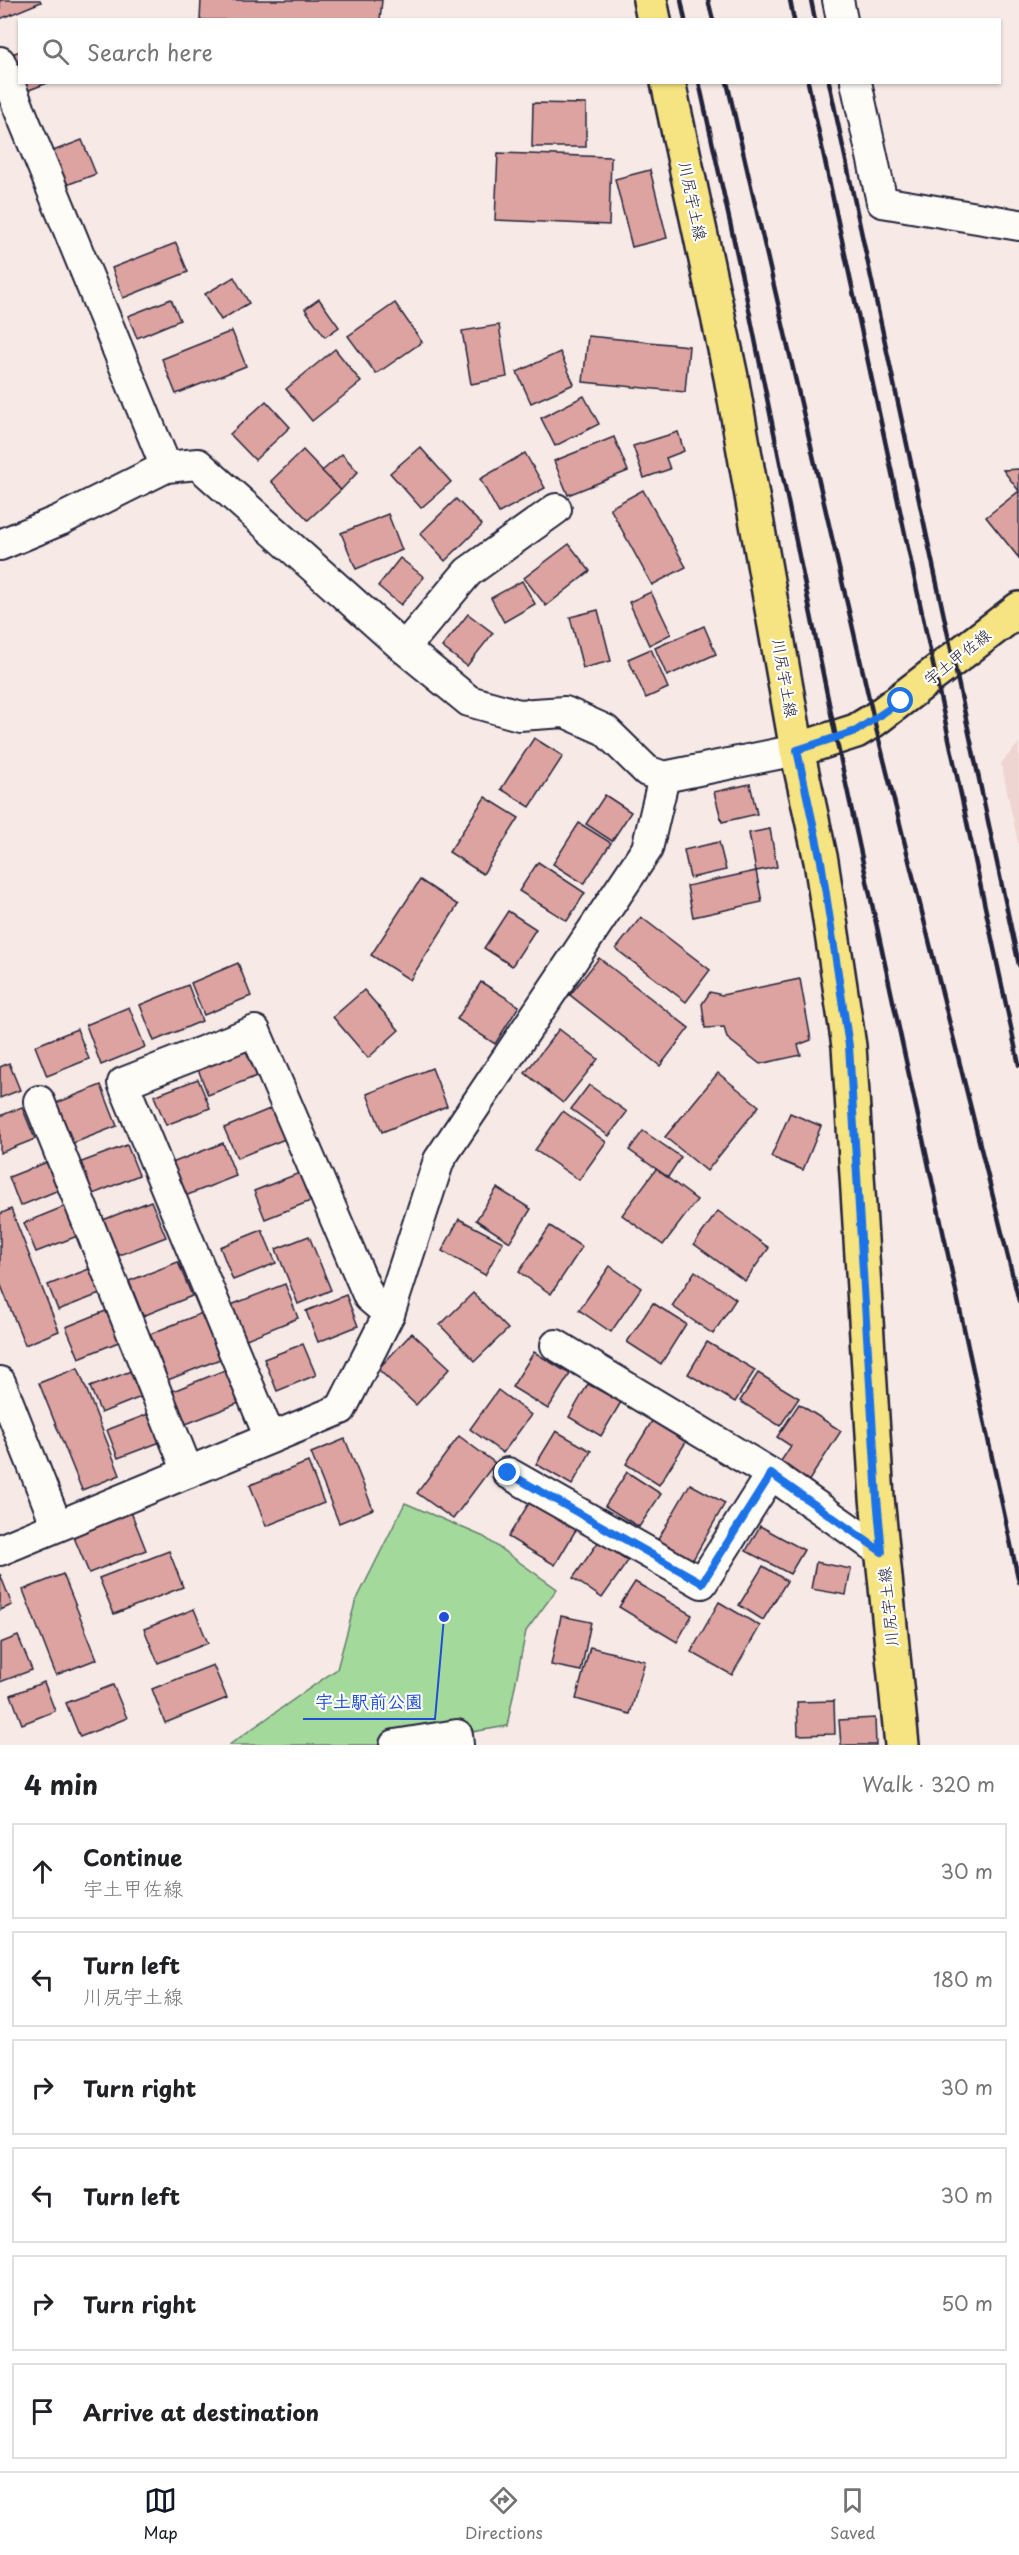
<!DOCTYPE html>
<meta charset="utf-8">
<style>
:root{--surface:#fff;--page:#f2f2f2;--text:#202124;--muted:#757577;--line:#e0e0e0;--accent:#111827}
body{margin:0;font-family:"Playpen Sans","Klee One",sans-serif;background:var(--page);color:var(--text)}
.stop{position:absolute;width:18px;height:18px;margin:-14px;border:4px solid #1a73e8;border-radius:50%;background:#fff}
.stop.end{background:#1a73e8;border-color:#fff;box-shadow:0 2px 6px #0008}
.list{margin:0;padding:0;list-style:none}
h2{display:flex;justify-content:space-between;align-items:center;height:78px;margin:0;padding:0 24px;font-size:26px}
h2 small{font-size:20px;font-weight:400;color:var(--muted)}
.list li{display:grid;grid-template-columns:39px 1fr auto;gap:18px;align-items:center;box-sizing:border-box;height:96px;margin:0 12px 12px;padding:0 12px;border:2px solid var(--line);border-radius:0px}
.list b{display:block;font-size:22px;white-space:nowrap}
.list p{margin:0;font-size:20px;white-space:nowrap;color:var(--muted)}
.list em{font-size:20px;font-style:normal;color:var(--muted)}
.icon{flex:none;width:33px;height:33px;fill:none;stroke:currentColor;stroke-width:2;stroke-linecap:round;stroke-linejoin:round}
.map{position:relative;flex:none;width:1019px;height:1745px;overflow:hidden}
.search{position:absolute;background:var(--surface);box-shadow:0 2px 4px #0004;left:18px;right:18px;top:18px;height:66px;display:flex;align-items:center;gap:15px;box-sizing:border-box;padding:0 21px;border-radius:0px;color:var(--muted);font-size:22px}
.sheet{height:726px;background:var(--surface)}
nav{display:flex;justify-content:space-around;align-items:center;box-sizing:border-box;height:84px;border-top:2px solid var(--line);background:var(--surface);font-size:16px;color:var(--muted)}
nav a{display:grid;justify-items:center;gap:3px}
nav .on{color:var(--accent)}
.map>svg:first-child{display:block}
</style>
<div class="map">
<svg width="1019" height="1745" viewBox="0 0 1019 1745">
<rect width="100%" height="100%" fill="#f7eae6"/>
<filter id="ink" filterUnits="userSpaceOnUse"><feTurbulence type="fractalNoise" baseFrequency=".0167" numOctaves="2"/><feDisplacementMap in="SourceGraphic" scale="12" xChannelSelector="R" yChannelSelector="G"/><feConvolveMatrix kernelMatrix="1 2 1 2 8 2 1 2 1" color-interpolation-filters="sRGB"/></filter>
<g filter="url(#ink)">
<!-- built -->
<polygon fill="#efd5d1" points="1019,743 1019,848 1001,763"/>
<!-- green -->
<polygon fill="#a4d99c" stroke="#637e6c" stroke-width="1.5" points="405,1503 484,1537 557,1589 526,1631 507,1726 395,1745 229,1745 337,1669 355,1603"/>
<!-- building -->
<g fill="#dda3a0" stroke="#22223b" stroke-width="1.5">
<polygon points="0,0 40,0 41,2 0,19"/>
<polygon points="201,0 382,0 380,20 200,20"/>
<polygon points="20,51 20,80 9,55"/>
<polygon points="22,82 50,82 29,90"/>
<polygon points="533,103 586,104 586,147 532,147"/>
<polygon points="82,140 96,174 61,187 48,153"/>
<polygon points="498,153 611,157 609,225 495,220"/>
<polygon points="650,170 667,238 632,247 615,179"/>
<polygon points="176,243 188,272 123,298 112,268"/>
<polygon points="234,277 249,303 221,320 205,294"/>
<polygon points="171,299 180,320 137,338 128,316"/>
<polygon points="319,299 339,327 325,337 305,309"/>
<polygon points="395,303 422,342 376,374 348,336"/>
<polygon points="499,325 507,377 471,384 462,331"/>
<polygon points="232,331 246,366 176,394 162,359"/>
<polygon points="588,336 689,346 685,392 583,382"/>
<polygon points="335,349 361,382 312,421 286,389"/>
<polygon points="560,352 574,384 531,403 517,372"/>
<polygon points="584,396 599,424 555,446 541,418"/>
<polygon points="266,401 290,427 255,460 230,434"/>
<polygon points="678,432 684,451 666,458 670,469 644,478 633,446"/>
<polygon points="614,437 628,471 568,495 554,461"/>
<polygon points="420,447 451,482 421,508 390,473"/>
<polygon points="303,450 341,490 308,520 271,481"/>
<polygon points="525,453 545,488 499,513 480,479"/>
<polygon points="342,454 358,472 341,490 322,471"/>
<polygon points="1019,469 1019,558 986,517 1019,491 1003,470"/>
<polygon points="643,490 686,567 652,585 610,508"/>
<polygon points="456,499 482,525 445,561 420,534"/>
<polygon points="388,514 402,550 356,569 341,533"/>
<polygon points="569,544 590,571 546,606 524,578"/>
<polygon points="400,558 424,577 401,605 378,586"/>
<polygon points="522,581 535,604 504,622 491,598"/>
<polygon points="651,592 671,634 649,645 629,602"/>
<polygon points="598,610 611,661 583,668 570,617"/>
<polygon points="468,614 493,633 467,666 442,647"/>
<polygon points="704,626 716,654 667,676 655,648"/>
<polygon points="651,649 668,688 646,698 628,659"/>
<polygon points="534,738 563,756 530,807 501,789"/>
<polygon points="750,784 757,814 722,822 714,792"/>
<polygon points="605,795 631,812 612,841 586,824"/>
<polygon points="485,797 519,818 483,874 449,852"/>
<polygon points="579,823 611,843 584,884 553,864"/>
<polygon points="770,829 777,867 756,871 749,833"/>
<polygon points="719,842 726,870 690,878 684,850"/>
<polygon points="538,862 585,893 567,921 519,891"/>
<polygon points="756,871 762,902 693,917 687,886"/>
<polygon points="420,880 458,905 410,980 371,955"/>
<polygon points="508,911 536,929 512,966 484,948"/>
<polygon points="641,917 710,970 686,1002 616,949"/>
<polygon points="599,958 689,1028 660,1066 570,995"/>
<polygon points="238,963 251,996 204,1015 191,983"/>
<polygon points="800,979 811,1040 798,1045 801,1055 760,1064 727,1038 724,1027 705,1028 702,1004 710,992 722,995"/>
<polygon points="481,982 519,1006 495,1044 457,1019"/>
<polygon points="188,985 202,1021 154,1041 140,1005"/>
<polygon points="364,990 399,1030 368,1058 333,1017"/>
<polygon points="129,1007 145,1047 101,1065 86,1025"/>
<polygon points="77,1029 89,1059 47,1076 35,1046"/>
<polygon points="559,1029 598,1059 563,1103 525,1073"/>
<polygon points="247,1050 257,1076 208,1095 198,1069"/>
<polygon points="9,1063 20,1090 0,1098 0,1067"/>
<polygon points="432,1068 447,1106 382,1132 367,1094"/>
<polygon points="718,1073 759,1106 707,1171 665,1137"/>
<polygon points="198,1079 210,1108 166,1125 154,1096"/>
<polygon points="101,1085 117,1126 71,1144 54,1104"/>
<polygon points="589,1085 627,1112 609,1136 571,1109"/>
<polygon points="22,1107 35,1139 0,1153 0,1116"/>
<polygon points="272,1108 285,1139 237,1158 224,1128"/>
<polygon points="563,1111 606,1142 579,1180 535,1150"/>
<polygon points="790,1113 821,1126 803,1170 771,1157"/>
<polygon points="643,1131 681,1157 668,1177 629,1150"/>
<polygon points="223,1143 236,1176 185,1196 172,1163"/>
<polygon points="127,1145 139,1175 91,1195 79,1163"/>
<polygon points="50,1161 61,1189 20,1206 9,1177"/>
<polygon points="656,1169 697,1200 663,1245 622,1215"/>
<polygon points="302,1172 313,1200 265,1219 254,1191"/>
<polygon points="497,1188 531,1209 510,1242 476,1220"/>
<polygon points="151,1201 166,1237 117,1256 103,1220"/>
<polygon points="68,1205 80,1235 36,1252 24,1223"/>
<polygon points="11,1209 59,1331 25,1345 0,1283 0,1214"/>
<polygon points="718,1211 769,1248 745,1281 694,1244"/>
<polygon points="459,1219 503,1242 485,1275 442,1251"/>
<polygon points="550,1226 582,1247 551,1294 519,1272"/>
<polygon points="262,1230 276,1263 233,1280 220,1247"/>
<polygon points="309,1236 331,1290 298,1304 276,1249"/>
<polygon points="178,1262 192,1296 143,1316 129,1281"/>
<polygon points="610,1266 641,1288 611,1332 579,1310"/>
<polygon points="94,1267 105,1292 58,1310 48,1285"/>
<polygon points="695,1271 736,1299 713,1334 672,1306"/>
<polygon points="285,1284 298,1318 244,1340 231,1305"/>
<polygon points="473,1293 508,1329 475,1361 440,1325"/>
<polygon points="346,1295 358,1326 318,1342 306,1311"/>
<polygon points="653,1303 686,1324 661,1364 627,1342"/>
<polygon points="108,1310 121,1341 79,1358 66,1327"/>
<polygon points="202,1313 220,1359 168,1380 150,1334"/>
<polygon points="412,1333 450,1368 416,1405 378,1369"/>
<polygon points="707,1342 755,1370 735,1402 688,1374"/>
<polygon points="303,1344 316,1375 277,1391 264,1359"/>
<polygon points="534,1352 570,1374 548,1409 512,1387"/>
<polygon points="78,1368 120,1475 82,1490 39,1383"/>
<polygon points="136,1369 146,1395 101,1413 90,1387"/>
<polygon points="225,1370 239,1403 186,1424 173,1391"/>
<polygon points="758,1373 799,1398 780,1426 740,1401"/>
<polygon points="588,1384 621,1402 601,1436 569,1417"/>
<polygon points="498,1390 531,1415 503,1453 470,1429"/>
<polygon points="799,1404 841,1431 808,1482 779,1464 791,1446 777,1437"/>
<polygon points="151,1413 163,1441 118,1458 107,1430"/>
<polygon points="652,1421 686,1442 659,1485 626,1464"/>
<polygon points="556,1431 591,1451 572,1485 536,1464"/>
<polygon points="459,1436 495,1463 453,1519 417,1493"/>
<polygon points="345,1439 373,1509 339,1523 311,1453"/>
<polygon points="308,1462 324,1503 266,1526 250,1485"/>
<polygon points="627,1472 661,1494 639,1527 605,1506"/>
<polygon points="690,1484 725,1503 691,1563 656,1543"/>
<polygon points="531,1500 577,1528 555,1565 508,1537"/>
<polygon points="131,1512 146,1550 89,1573 73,1535"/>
<polygon points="760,1526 804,1550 790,1574 746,1551"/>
<polygon points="599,1541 628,1561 602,1598 573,1578"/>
<polygon points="169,1551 183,1587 114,1614 99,1578"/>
<polygon points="816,1562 851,1569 846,1595 811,1589"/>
<polygon points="763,1566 787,1581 763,1620 739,1605"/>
<polygon points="0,1574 12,1605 0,1610"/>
<polygon points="63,1574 97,1659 56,1675 23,1590"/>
<polygon points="635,1582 692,1615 677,1642 619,1607"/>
<polygon points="719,1602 760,1626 732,1675 691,1652"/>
<polygon points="194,1609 208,1643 158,1663 144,1629"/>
<polygon points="561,1616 591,1622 581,1671 551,1665"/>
<polygon points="18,1636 32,1670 0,1682 0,1643"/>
<polygon points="590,1647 645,1661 630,1714 576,1699"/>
<polygon points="213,1665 227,1698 165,1723 152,1689"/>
<polygon points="44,1682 55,1711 22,1724 11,1695"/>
<polygon points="113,1685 127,1718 80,1737 66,1703"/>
<polygon points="834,1701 835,1734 798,1735 797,1702"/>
<polygon points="875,1718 876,1745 841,1745 839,1720"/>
</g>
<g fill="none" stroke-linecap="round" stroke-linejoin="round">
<defs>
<g id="minor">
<polyline points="838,0 842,20"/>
<polyline points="0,62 166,467"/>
<polyline points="856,82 882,202 1019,225"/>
<polyline points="0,545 60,520 166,467 198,464 404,648 469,701 519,715 565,712 605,730 647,771 664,777 797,750"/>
<polyline points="404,648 468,572 556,509"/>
<polyline points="39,1101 188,1472"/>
<polyline points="556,1345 771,1474"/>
<polyline points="0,1382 57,1526"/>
<polyline points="270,1438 123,1083 255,1031 369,1297 389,1314"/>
<polyline points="508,1473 702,1583 771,1474 882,1552"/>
<polyline points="0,1550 341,1409 389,1314 439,1160 647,849 664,777"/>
<polyline points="395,1745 457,1735 458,1745"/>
</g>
<g id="major">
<polyline points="650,0 654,20"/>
<polyline points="668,82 731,377 797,750 821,861 849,1046 877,1498 902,1745"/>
<polyline points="797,750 856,731 874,720 1019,609"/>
</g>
</defs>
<!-- minor casing -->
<use href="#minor" stroke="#22223b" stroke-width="34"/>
<!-- major casing -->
<use href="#major" stroke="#22223b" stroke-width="38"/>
<!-- minor -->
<use href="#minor" stroke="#fdfcf7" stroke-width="30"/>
<!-- major -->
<use href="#major" stroke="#f6e381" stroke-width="33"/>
<!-- rail -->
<g stroke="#22223b" stroke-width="4.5">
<polyline points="681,0 685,20"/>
<polyline points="708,0 713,20"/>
<polyline points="790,0 794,20"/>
<polyline points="811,0 815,20"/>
<polyline points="699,82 746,295 836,738 1019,1582"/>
<polyline points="727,82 874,720 1019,1301"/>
<polyline points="808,82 1019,1065"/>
<polyline points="829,82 1019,965"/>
</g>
</g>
</g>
<g fill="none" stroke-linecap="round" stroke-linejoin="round" filter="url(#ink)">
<!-- route -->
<polyline stroke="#1a73e8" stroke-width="8" points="508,1473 702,1583 771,1474 882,1552 877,1498 849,1046 821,861 797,750 856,731 901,701"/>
</g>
<g text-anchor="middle" stroke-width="4.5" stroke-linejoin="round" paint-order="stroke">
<!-- street labels -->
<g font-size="16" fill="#22223b" stroke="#fdfcf7">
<text transform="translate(693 201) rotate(78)" y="6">川尻宇土線</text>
<text transform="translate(957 657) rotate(-38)" y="6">宇土甲佐線</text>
<text transform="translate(785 678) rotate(80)" y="6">川尻宇土線</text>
<text transform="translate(888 1607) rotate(-96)" y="6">川尻宇土線</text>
</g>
</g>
<!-- callouts -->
<path fill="none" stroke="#1d4ed8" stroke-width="2" d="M444 1617L435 1719H303"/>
<circle fill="#1d4ed8" stroke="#fdfcf7" stroke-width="2" cx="444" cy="1617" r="6"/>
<g font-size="18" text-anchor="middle" font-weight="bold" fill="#1d4ed8" stroke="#fdfcf7" stroke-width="4.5" stroke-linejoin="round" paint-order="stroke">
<text x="369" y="1708">宇土駅前公園</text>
</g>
</svg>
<div class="stop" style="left:901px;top:701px"></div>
<div class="stop end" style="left:508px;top:1473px"></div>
<div class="search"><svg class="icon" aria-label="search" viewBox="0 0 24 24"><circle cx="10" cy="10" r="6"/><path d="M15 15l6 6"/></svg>Search here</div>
</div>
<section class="sheet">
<h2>4 min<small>Walk · 320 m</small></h2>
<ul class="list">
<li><svg class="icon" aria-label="ahead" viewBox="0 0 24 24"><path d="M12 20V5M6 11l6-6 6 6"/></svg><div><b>Continue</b><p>宇土甲佐線</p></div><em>30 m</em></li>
<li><svg class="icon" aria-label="left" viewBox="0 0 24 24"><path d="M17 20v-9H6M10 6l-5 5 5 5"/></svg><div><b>Turn left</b><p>川尻宇土線</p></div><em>180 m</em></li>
<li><svg class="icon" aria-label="right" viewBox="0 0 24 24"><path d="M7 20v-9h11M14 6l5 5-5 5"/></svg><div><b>Turn right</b></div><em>30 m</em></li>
<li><svg class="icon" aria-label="left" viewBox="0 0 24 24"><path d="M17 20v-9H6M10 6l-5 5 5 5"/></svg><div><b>Turn left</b></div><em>30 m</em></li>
<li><svg class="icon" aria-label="right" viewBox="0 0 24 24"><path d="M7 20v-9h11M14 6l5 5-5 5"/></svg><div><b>Turn right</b></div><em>50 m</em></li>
<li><svg class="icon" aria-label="arrive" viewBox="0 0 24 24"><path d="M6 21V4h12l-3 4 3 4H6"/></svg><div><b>Arrive at destination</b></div></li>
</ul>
</section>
<nav>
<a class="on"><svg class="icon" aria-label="map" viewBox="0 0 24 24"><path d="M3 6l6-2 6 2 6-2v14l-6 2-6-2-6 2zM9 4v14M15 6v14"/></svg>Map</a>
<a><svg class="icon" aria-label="directions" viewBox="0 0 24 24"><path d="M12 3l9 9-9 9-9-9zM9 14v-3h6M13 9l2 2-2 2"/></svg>Directions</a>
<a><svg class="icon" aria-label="saved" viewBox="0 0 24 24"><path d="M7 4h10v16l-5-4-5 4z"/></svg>Saved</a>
</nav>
